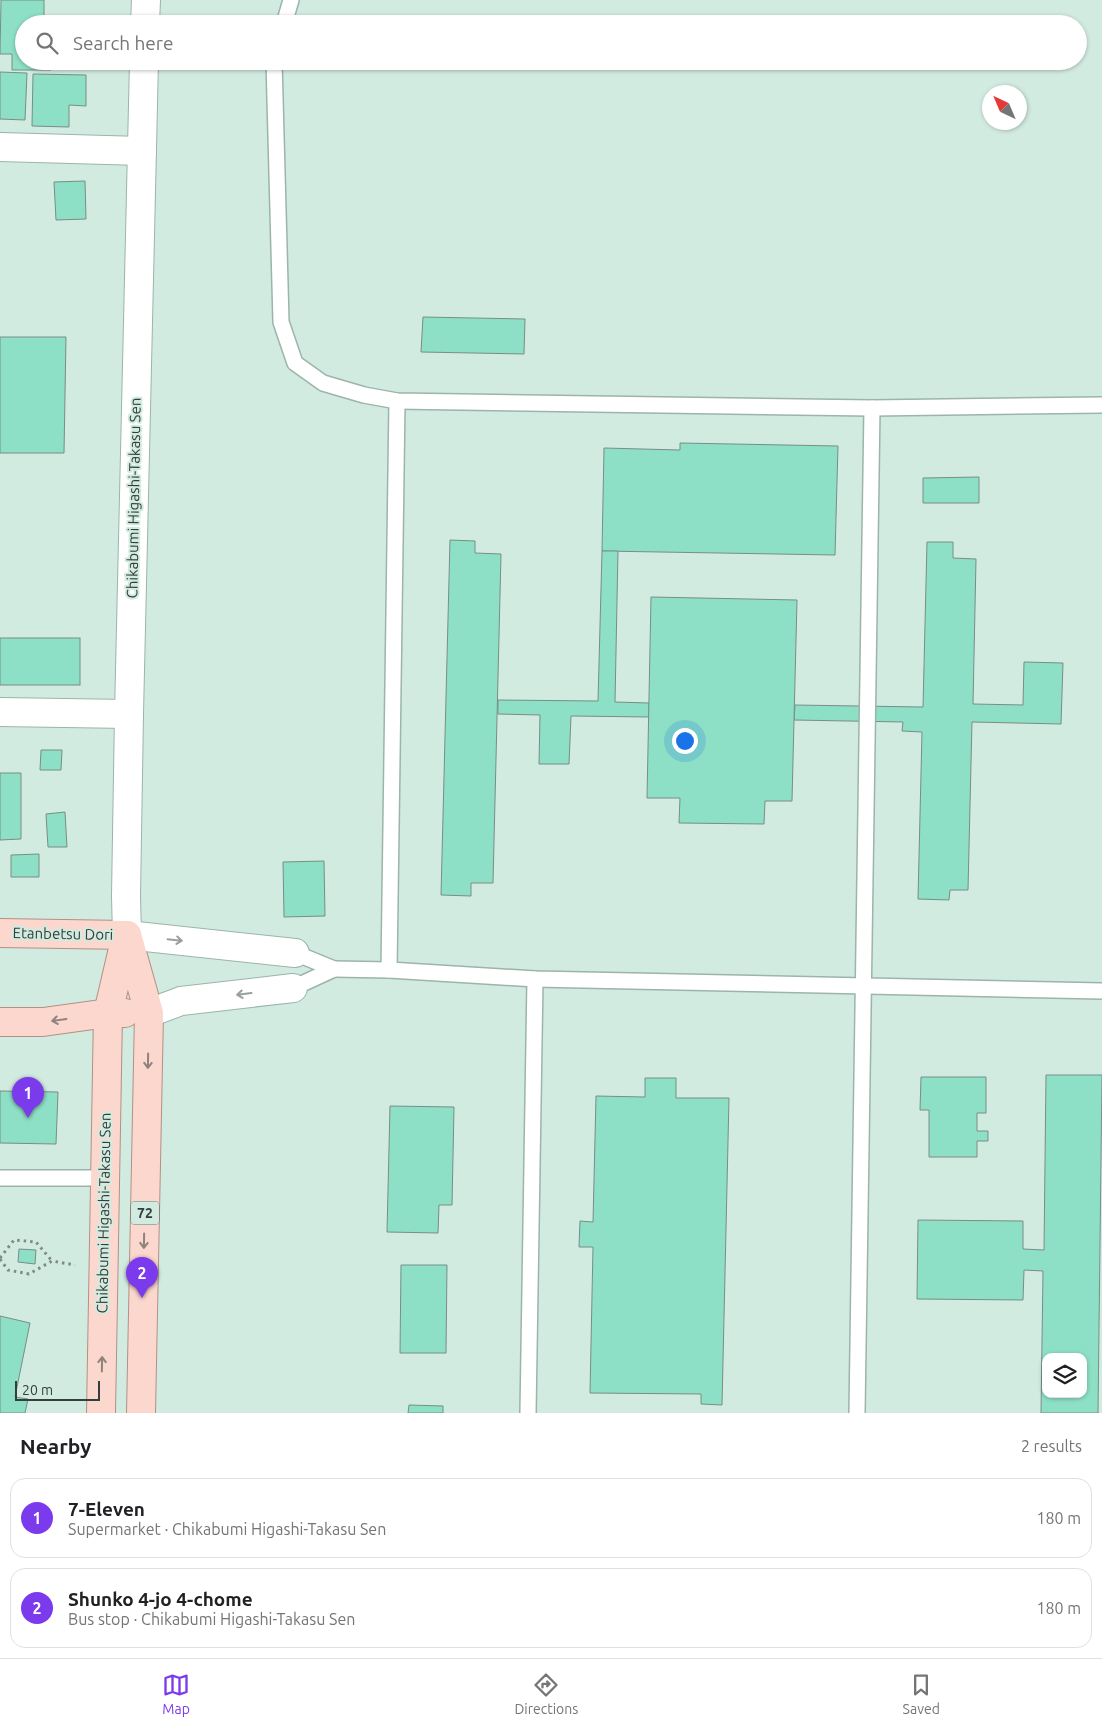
<!DOCTYPE html>
<meta charset="utf-8">
<style>
:root{--surface:#fff;--page:#f6f6f6;--text:#202124;--muted:#757577;--line:#e0e0e0;--accent:#7c3aed}
body{margin:0;font-family:Ubuntu,sans-serif;background:var(--page);color:var(--text)}
.controls{position:absolute;right:15px;bottom:15px;display:grid;overflow:hidden;border-radius:10px;box-shadow:0 1px 4px #0004}
.controls button{width:45px;height:45px;display:grid;place-items:center;padding:0;border:0;border-bottom:1px solid var(--line);background:var(--surface);color:var(--text);font:25px sans-serif}
.compass{position:absolute;left:982px;top:85px;width:45px;height:45px;border-radius:50%;background:var(--surface);box-shadow:0 1px 4px #0004;rotate:316deg}
.scale{position:absolute;left:15px;bottom:12px;width:85px;box-sizing:border-box;padding-left:5px;border:2px solid #343e3a;border-top:0;font-size:14px;line-height:18px;white-space:nowrap;color:#343e3a;-webkit-text-stroke:4px #d2ebe1;paint-order:stroke}
.you{position:absolute;left:684px;top:740px;width:18px;height:18px;margin:-12px;border:4px solid #fff;border-radius:50%;background:#1a73e8;box-shadow:0 0 0 8px #1a73e833}
.badge{display:grid;place-items:center;width:32px;height:32px;border-radius:50%;background:var(--accent);color:#fff;font-size:16px;font-weight:700}
.pin{position:absolute;translate:-50% -41px;filter:drop-shadow(0 1px 2px #0008)}
.pin::after{content:'';position:absolute;top:26px;width:18px;height:15px;background:inherit;clip-path:polygon(0 0,100% 0,50% 100%)}
.list{margin:0;padding:0;list-style:none}
h2{display:flex;justify-content:space-between;align-items:center;height:65px;margin:0;padding:0 20px;font-size:21px}
h2 small{font-size:16px;font-weight:400;color:var(--muted)}
.list li{display:grid;grid-template-columns:32px 1fr auto;gap:15px;align-items:center;box-sizing:border-box;height:80px;margin:0 10px 10px;padding:0 10px;border:1px solid var(--line);border-radius:15px}
.list b{display:block;font-size:19px;white-space:nowrap}
.list p{margin:0;font-size:16px;white-space:nowrap;color:var(--muted)}
.list em{font-size:16px;font-style:normal;color:var(--muted)}
.icon{flex:none;width:28px;height:28px;fill:none;stroke:currentColor;stroke-width:2;stroke-linecap:round;stroke-linejoin:round}
.map{position:relative;flex:none;width:1102px;height:1413px;overflow:hidden}
.search{position:absolute;background:var(--surface);box-shadow:0 1px 4px #0004;left:15px;right:15px;top:15px;height:55px;display:flex;align-items:center;gap:12px;box-sizing:border-box;padding:0 18px;border-radius:28px;color:var(--muted);font-size:19px}
.sheet{height:245px;background:var(--surface)}
nav{display:flex;justify-content:space-around;align-items:center;box-sizing:border-box;height:70px;border-top:1px solid var(--line);background:var(--surface);font-size:14px;color:var(--muted)}
nav a{display:grid;justify-items:center;gap:2px}
nav .on{color:var(--accent)}
.map>svg:first-child{display:block}
</style>
<div class="map">
<svg width="1102" height="1413" viewBox="0 0 1102 1413">
<rect width="100%" height="100%" fill="#d2ebe1"/>
<!-- building -->
<g fill="#8ddfc5" stroke="#788e86" fill-rule="evenodd">
<polygon points="1,0 44,0 44,24 24,24 24,61 51,61 51,70 12,70 12,54 0,54"/>
<polygon points="0,72 27,73 25,120 0,119"/>
<polygon points="33,74 86,75 86,106 69,105 69,127 32,126"/>
<polygon points="85,181 86,219 56,220 54,182"/>
<polygon points="423,317 525,319 524,354 421,352"/>
<polygon points="0,337 66,337 64,453 0,453"/>
<polygon points="680,443 838,446 835,555 602,551 604,448 680,450"/>
<polygon points="979,477 979,503 923,503 923,478"/>
<polygon points="450,540 475,541 475,553 501,554 493,883 471,883 471,896 441,895"/>
<polygon points="927,542 953,542 953,558 976,559 973,704 1023,705 1024,662 1063,663 1061,724 972,722 968,890 950,890 949,900 918,899 922,732 902,731 903,722 794,720 795,705 923,707"/>
<polygon points="602,551 618,551 615,702 649,703 649,717 571,716 569,764 539,764 540,715 498,714 498,700 598,701"/>
<polygon points="651,597 797,600 792,801 765,801 764,824 679,823 680,798 647,798"/>
<rect x="0" y="638" width="80" height="47"/>
<polygon points="41,750 62,750 61,770 40,770"/>
<polygon points="0,773 21,773 21,839 0,840"/>
<polygon points="65,812 67,847 48,847 46,814"/>
<polygon points="39,854 39,877 11,877 11,855"/>
<polygon points="324,861 325,916 284,917 283,862"/>
<path d="M1046 1075H1102L1098 1413H1041L1043 1271 1024 1270 1023 1300 917 1299 918 1220 1023 1221V1249L1044 1250ZM1046 1357H1083V1394H1046Z"/>
<polygon points="921,1077 986,1077 986,1113 977,1113 977,1131 988,1131 988,1141 977,1141 977,1157 929,1157 929,1110 920,1110"/>
<polygon points="645,1078 676,1078 676,1098 729,1098 722,1405 701,1404 701,1394 590,1393 593,1247 579,1247 580,1221 593,1222 596,1096 645,1097"/>
<polygon points="0,1091 58,1092 56,1144 0,1143"/>
<polygon points="390,1106 454,1107 452,1205 439,1205 438,1233 387,1232"/>
<polygon points="19,1249 36,1250 35,1264 18,1262"/>
<polygon points="401,1265 447,1265 446,1353 400,1353"/>
<polygon points="0,1316 30,1323 15,1397 28,1399 25,1413 0,1413"/>
<polygon points="409,1405 443,1406 443,1413 408,1413"/>
</g>
<g fill="none" stroke-linecap="round" stroke-linejoin="round">
<defs>
<g id="service">
<polyline points="284,24 291,0"/>
<polyline points="274,61 281,322 295,363 323,383 364,395 397,401 872,408 1102,405"/>
<polyline points="334,969 389,970 535,979 1102,991"/>
<polyline points="389,970 397,401"/>
<polyline points="293,988 334,969 295,953"/>
<polyline points="0,1178 105,1178"/>
<polyline points="528,1413 535,979"/>
<polyline points="857,1413 872,408"/>
</g>
<g id="minor">
<polyline points="0,147 142,151"/>
<polyline points="0,712 129,714"/>
<polyline points="127,935 295,953"/>
<polyline points="149,1013 181,1001 293,988"/>
</g>
<g id="tertiary">
<polyline points="145,24 146,0"/>
<polyline points="127,935 126,896 129,714 144,61"/>
</g>
<g id="primary">
<polyline points="0,933 127,935"/>
<polyline points="127,935 149,1013 141,1413"/>
<polyline points="0,1022 43,1022 108,1013 125,1013"/>
<polyline points="101,1413 108,1013 126,936"/>
</g>
</defs>
<!-- service casing -->
<use href="#service" stroke="#9cb4ab" stroke-width="18"/>
<!-- minor casing -->
<use href="#minor" stroke="#9cb4ab" stroke-width="30"/>
<!-- tertiary casing -->
<use href="#tertiary" stroke="#9cb4ab" stroke-width="30"/>
<!-- primary casing -->
<use href="#primary" stroke="#b39085" stroke-width="30"/>
<!-- path -->
<g stroke="#7c8d86" stroke-width="3" stroke-dasharray="2.5 4" stroke-linecap="butt">
<polyline points="0,1258 14,1240 36,1242 52,1261"/>
<polyline points="0,1259 8,1270 29,1274 52,1261 75,1265"/>
</g>
<!-- service -->
<use href="#service" stroke="#fff" stroke-width="15"/>
<!-- minor -->
<use href="#minor" stroke="#fff" stroke-width="28"/>
<!-- tertiary -->
<use href="#tertiary" stroke="#fff" stroke-width="28"/>
<!-- primary -->
<use href="#primary" stroke="#fbd7ce" stroke-width="28"/>
</g>
<!-- one-way arrows -->
<defs><path id="oneway-shaft" d="M-6 0H5M1.5-3L5.5 0L1.5 3" fill="none" stroke-width="1.6" stroke-linecap="round" stroke-linejoin="round" transform="scale(1.25)"/></defs>
<g stroke="#9a9e9c">
<use href="#oneway-shaft" transform="translate(175 940) rotate(6)"/>
<use href="#oneway-shaft" transform="translate(244 994) rotate(173)"/>
</g>
<g stroke="#8e837d">
<use href="#oneway-shaft" transform="translate(59 1020) rotate(172)"/>
<use href="#oneway-shaft" transform="translate(148 1061) rotate(91)"/>
<use href="#oneway-shaft" transform="translate(144 1241) rotate(91)"/>
<use href="#oneway-shaft" transform="translate(102 1364) rotate(-89)"/>
</g>
<g text-anchor="middle" stroke-width="4" stroke-linejoin="round" paint-order="stroke">
<!-- shield labels -->
<rect fill="#d2ebe1" stroke="#63726c" stroke-width="1" x="131" y="1201.5" width="28" height="23" rx="4"/>
<g font-size="14" font-weight="bold" fill="#343e3a">
<text x="145" y="1218">72</text>
</g>
<!-- street labels -->
<g font-size="15" fill="#343e3a" stroke="#d2ebe1">
<text transform="translate(134 498) rotate(-89)" y="5">Chikabumi Higashi-Takasu Sen</text>
<text transform="translate(63 934) rotate(1)" y="5">Etanbetsu Dori</text>
<text transform="translate(104 1213) rotate(-89)" y="5">Chikabumi Higashi-Takasu Sen</text>
</g>
</g>
</svg>
<div class="controls">
<button><svg class="icon" aria-label="layers" viewBox="0 0 24 24"><path d="M12 4l9 5-9 5-9-5zM3 14l9 5 9-5"/></svg></button>
</div>
<svg class="compass" viewBox="-18 -18 36 36"><path d="M0-13l5 13h-10z" fill="#e53935"/><path d="M0 13l5-13h-10z" fill="#757577"/></svg>
<div class="scale">20 m</div>
<div class="you"></div>
<div class="pin badge" style="left:28px;top:1118px">1</div>
<div class="pin badge" style="left:142px;top:1298px">2</div>
<div class="search"><svg class="icon" aria-label="search" viewBox="0 0 24 24"><circle cx="10" cy="10" r="6"/><path d="M15 15l6 6"/></svg>Search here</div>
</div>
<section class="sheet">
<h2>Nearby<small>2 results</small></h2>
<ul class="list">
<li><span class="badge">1</span><div><b>7-Eleven</b><p>Supermarket · Chikabumi Higashi-Takasu Sen</p></div><em>180 m</em></li>
<li><span class="badge">2</span><div><b>Shunko 4-jo 4-chome</b><p>Bus stop · Chikabumi Higashi-Takasu Sen</p></div><em>180 m</em></li>
</ul>
</section>
<nav>
<a class="on"><svg class="icon" aria-label="map" viewBox="0 0 24 24"><path d="M3 6l6-2 6 2 6-2v14l-6 2-6-2-6 2zM9 4v14M15 6v14"/></svg>Map</a>
<a><svg class="icon" aria-label="directions" viewBox="0 0 24 24"><path d="M12 3l9 9-9 9-9-9zM9 14v-3h6M13 9l2 2-2 2"/></svg>Directions</a>
<a><svg class="icon" aria-label="saved" viewBox="0 0 24 24"><path d="M7 4h10v16l-5-4-5 4z"/></svg>Saved</a>
</nav>
